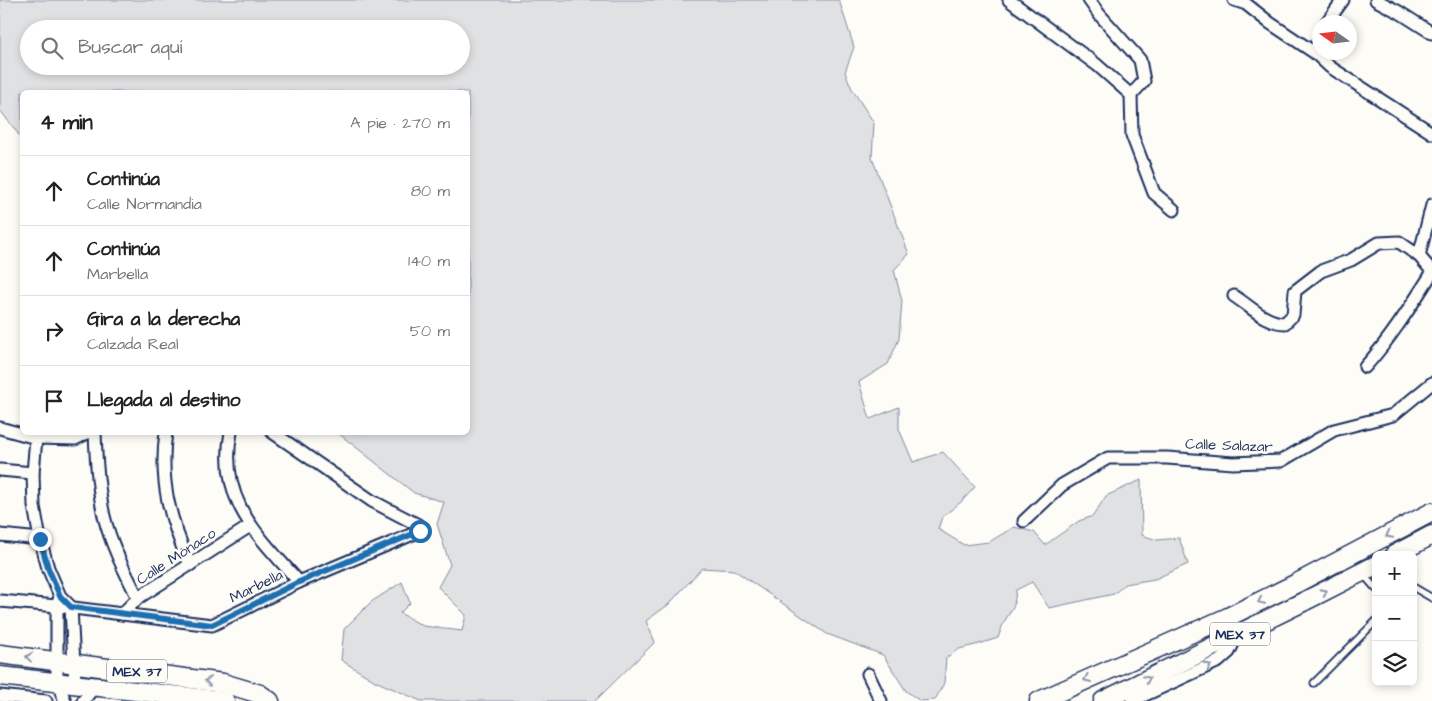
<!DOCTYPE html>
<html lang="es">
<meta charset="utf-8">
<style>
:root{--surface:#fff;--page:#f6f6f6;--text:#222;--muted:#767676;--line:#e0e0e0}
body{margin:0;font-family:"Architects Daughter",sans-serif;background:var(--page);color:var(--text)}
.controls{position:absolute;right:15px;bottom:15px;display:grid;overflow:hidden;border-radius:8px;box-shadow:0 2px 8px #0003}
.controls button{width:45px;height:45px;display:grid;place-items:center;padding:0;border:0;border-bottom:1px solid var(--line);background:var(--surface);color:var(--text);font:25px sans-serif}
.compass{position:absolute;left:1312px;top:15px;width:45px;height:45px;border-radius:50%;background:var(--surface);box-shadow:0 2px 8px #0003;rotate:284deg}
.stop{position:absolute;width:15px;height:15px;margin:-11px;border:4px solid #1f6fb2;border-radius:50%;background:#fff}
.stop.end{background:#1f6fb2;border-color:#fff;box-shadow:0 1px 5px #0008}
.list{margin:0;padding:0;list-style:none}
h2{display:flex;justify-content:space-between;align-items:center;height:65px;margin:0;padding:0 20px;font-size:21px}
h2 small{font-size:16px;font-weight:400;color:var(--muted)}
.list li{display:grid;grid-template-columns:32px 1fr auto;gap:15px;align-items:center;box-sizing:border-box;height:70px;padding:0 20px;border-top:1px solid var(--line)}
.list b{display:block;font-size:19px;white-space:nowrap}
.list p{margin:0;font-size:16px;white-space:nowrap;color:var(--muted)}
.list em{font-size:16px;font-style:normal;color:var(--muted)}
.icon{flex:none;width:28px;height:28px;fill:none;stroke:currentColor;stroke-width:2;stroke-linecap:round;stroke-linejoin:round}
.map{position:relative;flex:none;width:1432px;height:701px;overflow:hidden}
.search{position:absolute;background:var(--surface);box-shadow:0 2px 8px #0003;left:20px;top:20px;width:450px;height:55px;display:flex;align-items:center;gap:12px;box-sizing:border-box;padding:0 18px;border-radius:28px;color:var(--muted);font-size:19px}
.panel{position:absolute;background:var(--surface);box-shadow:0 2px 8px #0003;left:20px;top:90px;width:450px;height:345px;border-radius:8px}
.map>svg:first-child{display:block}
</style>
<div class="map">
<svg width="1432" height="701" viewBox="0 0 1432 701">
<rect width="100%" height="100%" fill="#fdfcf7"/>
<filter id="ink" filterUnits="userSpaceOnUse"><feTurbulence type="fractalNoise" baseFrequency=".02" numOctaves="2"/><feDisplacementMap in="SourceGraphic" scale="10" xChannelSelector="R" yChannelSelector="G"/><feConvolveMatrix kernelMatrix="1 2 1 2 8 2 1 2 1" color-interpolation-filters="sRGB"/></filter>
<g filter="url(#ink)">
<!-- green -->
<path fill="#e0e1e3" stroke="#7e88a0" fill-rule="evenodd" d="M0 0H839L854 47 845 72 852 89 874 123 872 158 909 254 894 270 902 301 899 339 888 364 859 382 870 419 899 407V429L913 462 943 452 975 487 961 502 942 517 938 529 964 545 989 542 1014 527 1034 532 1045 545 1079 521 1093 516 1106 496 1141 480 1142 535 1157 540 1179 538 1188 564 1155 579 1125 584 1114 594 1049 608 1032 582 1016 590 1014 605 1003 624 998 638 979 644 959 649 946 658 944 683 935 700 920 701 906 691 883 655 827 634 734 570 702 568 668 605 646 621 655 642 595 701H421L375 681 341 660 344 629 371 602 402 582 410 603 400 613 423 626 462 631 466 615 438 587 450 565 437 524 444 502 414 493 338 433 468 432V92H22V139L0 110ZM29 29H461V66H29Z"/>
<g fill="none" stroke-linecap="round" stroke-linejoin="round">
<defs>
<g id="service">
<polyline points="1362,573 1376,589"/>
<polyline points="1413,587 1432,598"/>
<polyline points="1314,683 1376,621"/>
</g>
<g id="minor">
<polyline points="1009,0 1097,65 1131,95 1132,135 1154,193 1174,210"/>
<polyline points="1089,0 1099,14 1140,60 1144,81 1131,95"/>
<polyline points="1234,0 1246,4 1270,23 1315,53 1330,67 1432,133"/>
<polyline points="1376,0 1399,12 1432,33"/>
<polyline points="1327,22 1343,0"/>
<polyline points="1315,53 1320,36"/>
<polyline points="1419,256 1432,205"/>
<path d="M1234 296C1250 306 1265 323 1285 323L1293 315 1295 291 1321 271 1351 260 1379 243 1399 242 1419 256 1432 271"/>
<path d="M1365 367C1391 338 1411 306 1432 273"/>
<polyline points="0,428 36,438 75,439 89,432"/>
<path d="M95 432C96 461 98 489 104 516 111 545 125 572 138 598"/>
<path d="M166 432C159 482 170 520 190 565"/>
<path d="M231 432C218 501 258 535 299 582"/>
<polyline points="36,438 33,473 34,506 40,539 48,568 60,596 71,607 75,684"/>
<polyline points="0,470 33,473"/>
<polyline points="1024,521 1062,485 1108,458 1167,458 1233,463 1281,461 1334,430 1393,415 1432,383"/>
<polyline points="0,535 40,539"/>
<polyline points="59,600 57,606 57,682 65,701"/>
<polyline points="0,601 57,606 212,625 299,582 420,531 418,525 372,501 272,432"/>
<polyline points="122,614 138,598 250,526"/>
<polyline points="868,674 881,701"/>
<polyline points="0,696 46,701"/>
<polyline points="83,701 95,686"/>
<polyline points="1132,701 1219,661 1229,652 1237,635 1228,617"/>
</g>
<g id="primary">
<polyline points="1394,555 1432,535"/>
<polyline points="0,654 223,683 260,694 270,701"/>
<polyline points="0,676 225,701"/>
<polyline points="1039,701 1228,617 1295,584 1432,512"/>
<polyline points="1103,701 1303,602 1376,565"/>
</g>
</defs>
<!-- service casing -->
<use href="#service" stroke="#1b2f5e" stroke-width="9"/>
<!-- minor casing -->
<use href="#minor" stroke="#1b2f5e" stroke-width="15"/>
<!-- primary casing -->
<use href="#primary" stroke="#1b2f5e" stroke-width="21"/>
<!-- service -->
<use href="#service" stroke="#fdfcf7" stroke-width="5.5"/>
<!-- minor -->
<use href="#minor" stroke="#fdfcf7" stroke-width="11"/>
<!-- primary -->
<use href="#primary" stroke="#fdfcf7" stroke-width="18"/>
</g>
<!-- one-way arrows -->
<defs><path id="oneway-chevron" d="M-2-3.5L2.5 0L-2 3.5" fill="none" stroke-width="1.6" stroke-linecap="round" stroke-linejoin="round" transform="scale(1.25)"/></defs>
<g stroke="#8c96aa">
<use href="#oneway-chevron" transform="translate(1389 535) rotate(152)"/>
<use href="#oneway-chevron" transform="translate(1324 592) rotate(-28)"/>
<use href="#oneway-chevron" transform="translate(1261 601) rotate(154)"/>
<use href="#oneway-chevron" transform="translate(29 657) rotate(-173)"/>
<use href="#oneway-chevron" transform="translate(1208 666) rotate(-25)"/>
<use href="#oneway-chevron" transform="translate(1087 679) rotate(156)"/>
<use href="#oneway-chevron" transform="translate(1147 679) rotate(-26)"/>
<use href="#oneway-chevron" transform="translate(208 681) rotate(-172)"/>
</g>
</g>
<g fill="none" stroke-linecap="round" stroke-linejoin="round" filter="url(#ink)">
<!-- route -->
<polyline stroke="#1f6fb2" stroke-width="6" points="40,539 48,568 60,596 71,607 212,625 299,582 420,531"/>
</g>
<g text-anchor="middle" stroke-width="5" stroke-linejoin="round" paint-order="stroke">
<!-- shield labels -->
<g fill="#fdfcf7" stroke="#5f6c8c" stroke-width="1">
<rect x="1210" y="622.5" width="60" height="23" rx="4"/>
<rect x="107" y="659.5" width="60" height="23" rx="4"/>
</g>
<g font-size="14" font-weight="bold" fill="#1b2f5e">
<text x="1240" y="639">MEX 37</text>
<text x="137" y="676">MEX 37</text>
</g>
<!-- street labels -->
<g font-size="15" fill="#1b2f5e" stroke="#fdfcf7">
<text transform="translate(1229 445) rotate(2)" y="5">Calle Salazar</text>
<text transform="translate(176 556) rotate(-33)" y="5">Calle Mónaco</text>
<text transform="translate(256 586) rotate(-26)" y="5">Marbella</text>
</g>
</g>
</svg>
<div class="controls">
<button>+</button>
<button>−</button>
<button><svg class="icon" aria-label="layers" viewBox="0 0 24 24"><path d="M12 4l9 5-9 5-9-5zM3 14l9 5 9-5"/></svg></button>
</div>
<svg class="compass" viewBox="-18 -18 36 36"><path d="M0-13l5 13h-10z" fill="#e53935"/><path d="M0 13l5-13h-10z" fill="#767676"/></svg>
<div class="stop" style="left:420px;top:531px"></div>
<div class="stop end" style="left:40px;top:539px"></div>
<div class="search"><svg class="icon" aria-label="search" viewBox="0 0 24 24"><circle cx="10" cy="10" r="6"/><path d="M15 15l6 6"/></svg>Buscar aquí</div>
<section class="panel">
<h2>4 min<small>A pie · 270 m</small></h2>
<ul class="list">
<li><svg class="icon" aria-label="ahead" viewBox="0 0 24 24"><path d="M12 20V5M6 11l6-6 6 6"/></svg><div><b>Continúa</b><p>Calle Normandia</p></div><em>80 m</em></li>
<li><svg class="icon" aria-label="ahead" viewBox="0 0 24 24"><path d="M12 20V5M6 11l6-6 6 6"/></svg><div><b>Continúa</b><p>Marbella</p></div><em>140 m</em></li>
<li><svg class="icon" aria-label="right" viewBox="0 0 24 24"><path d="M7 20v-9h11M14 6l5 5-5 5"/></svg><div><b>Gira a la derecha</b><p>Calzada Real</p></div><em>50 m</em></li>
<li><svg class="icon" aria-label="arrive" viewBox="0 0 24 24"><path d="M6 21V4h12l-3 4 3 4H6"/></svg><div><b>Llegada al destino</b></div></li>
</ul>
</section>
</div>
